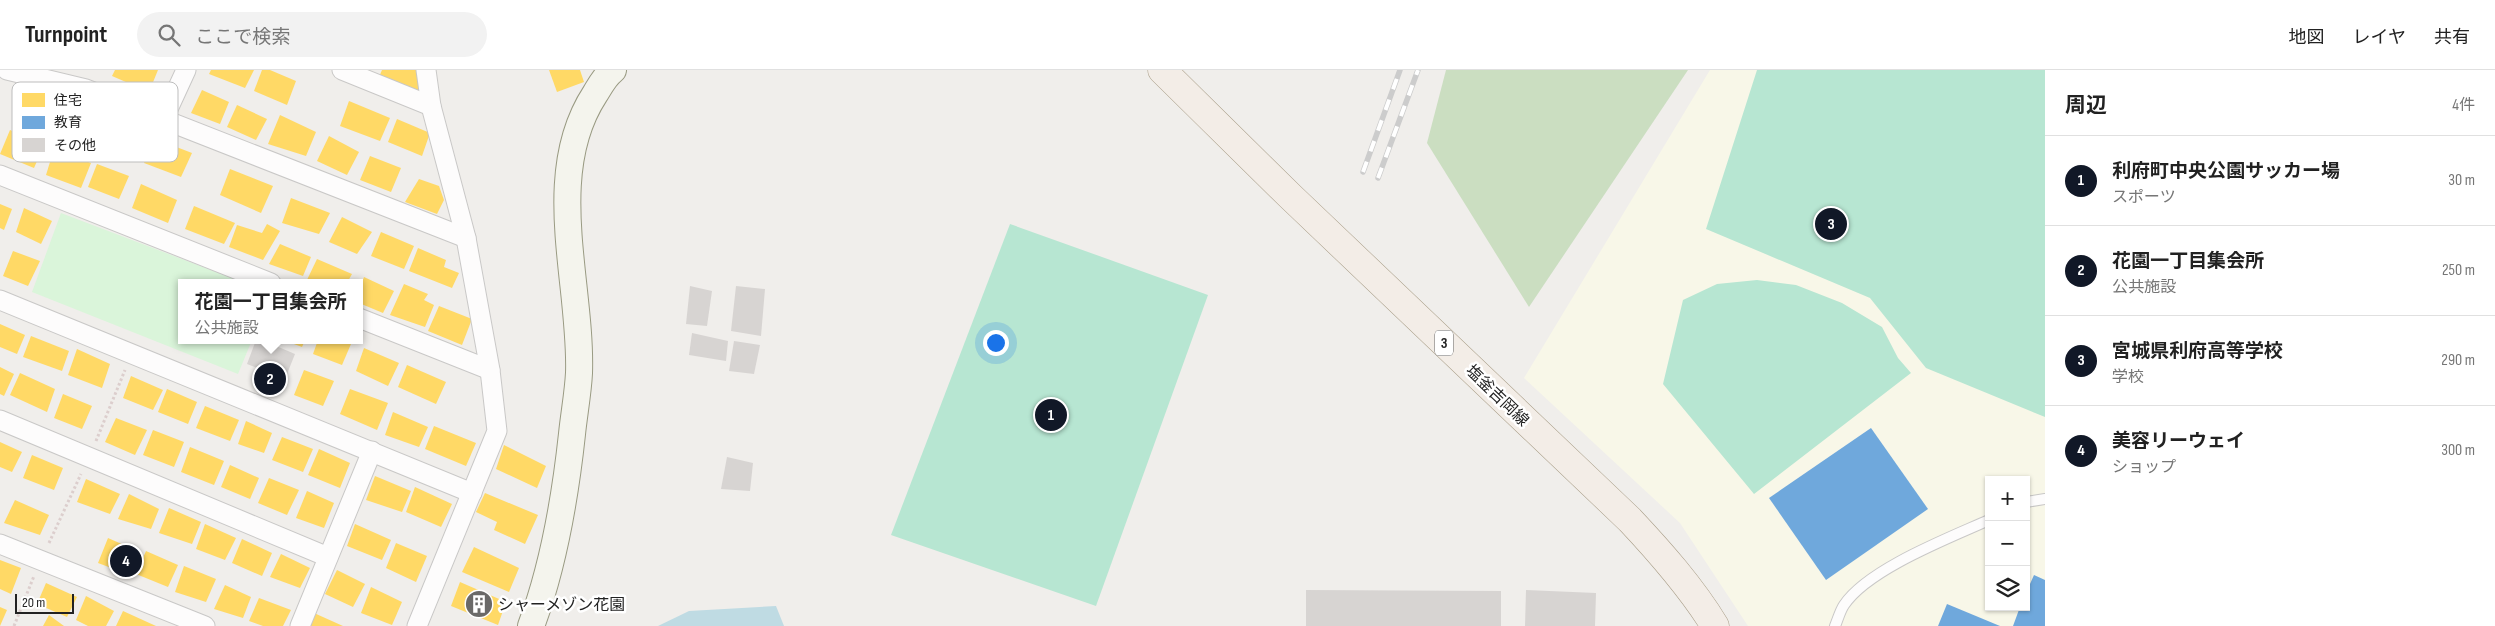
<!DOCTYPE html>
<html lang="ja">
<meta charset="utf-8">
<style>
:root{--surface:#fff;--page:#f2f2f2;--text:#222;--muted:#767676;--line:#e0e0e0;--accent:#111827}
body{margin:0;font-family:"Sofia Sans Condensed","Noto Sans JP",sans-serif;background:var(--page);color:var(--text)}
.controls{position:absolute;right:15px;bottom:15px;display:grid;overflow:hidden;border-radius:0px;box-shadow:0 1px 4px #0004}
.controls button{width:45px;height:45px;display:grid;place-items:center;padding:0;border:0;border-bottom:1px solid var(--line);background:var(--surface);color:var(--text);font:25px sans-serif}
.scale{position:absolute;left:15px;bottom:12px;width:59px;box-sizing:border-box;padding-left:5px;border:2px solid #222;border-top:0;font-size:14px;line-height:18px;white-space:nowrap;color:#222;-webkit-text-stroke:4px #fff;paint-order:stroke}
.you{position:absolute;left:995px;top:272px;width:18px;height:18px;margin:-12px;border:4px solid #fff;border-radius:50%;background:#1a73e8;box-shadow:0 0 0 8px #1a73e833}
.badge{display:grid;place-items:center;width:32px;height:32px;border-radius:50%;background:var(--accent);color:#fff;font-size:16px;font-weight:700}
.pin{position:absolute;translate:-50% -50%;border:2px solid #fff;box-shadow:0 1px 5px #0006}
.popup{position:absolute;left:178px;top:209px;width:185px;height:65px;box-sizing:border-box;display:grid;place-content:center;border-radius:0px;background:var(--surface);filter:drop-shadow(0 1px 4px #0005);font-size:16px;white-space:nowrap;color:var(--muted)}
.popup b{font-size:19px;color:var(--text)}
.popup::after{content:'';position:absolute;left:50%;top:100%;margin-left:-10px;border:10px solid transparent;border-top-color:var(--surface)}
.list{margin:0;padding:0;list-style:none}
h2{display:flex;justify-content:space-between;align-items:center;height:65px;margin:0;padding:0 20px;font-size:21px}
h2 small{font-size:16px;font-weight:400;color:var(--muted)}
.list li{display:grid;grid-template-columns:32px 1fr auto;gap:15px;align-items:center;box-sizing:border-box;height:90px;padding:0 20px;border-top:1px solid var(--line)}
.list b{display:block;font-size:19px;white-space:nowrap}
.list p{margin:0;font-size:16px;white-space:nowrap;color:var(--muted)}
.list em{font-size:16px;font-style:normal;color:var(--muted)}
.icon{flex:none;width:28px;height:28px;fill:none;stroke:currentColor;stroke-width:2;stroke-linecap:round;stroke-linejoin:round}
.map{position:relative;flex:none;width:2045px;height:556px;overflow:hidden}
header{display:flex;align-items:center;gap:30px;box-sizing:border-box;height:70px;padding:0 25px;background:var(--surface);border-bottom:1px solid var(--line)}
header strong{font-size:24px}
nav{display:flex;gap:28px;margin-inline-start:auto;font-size:18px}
.search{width:350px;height:45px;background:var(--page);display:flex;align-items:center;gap:12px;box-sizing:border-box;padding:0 18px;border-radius:28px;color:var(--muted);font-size:19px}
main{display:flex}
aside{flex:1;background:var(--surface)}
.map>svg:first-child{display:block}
</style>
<header>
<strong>Turnpoint</strong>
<div class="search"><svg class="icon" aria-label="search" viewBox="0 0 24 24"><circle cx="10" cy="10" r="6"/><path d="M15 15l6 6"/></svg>ここで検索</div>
<nav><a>地図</a><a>レイヤ</a><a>共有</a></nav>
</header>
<main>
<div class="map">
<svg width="2045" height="556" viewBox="0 0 2045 556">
<rect width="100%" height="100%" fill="#f0eeeb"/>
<!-- education -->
<path fill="#f8f7e8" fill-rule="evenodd" d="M1710 0H2045V556H1748L1680 453 1524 308ZM1989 410H2026V537H1989Z"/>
<!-- forest -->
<polygon fill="#cbdec1" points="1446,0 1688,0 1529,237 1427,73"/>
<!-- park -->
<polygon fill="#daf5da" points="61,143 245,213 181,213 181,270 252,270 238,304 32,222"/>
<!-- pitch -->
<g fill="#b7e6d2">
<polygon points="1757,0 2045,0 2045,347 1926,298 1870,228 1706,159"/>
<polygon points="1010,154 1208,225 1096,536 891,465"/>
<polygon points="1757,210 1796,215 1842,233 1882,257 1898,288 1911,303 1754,424 1663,314 1683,230 1717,214"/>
</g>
<!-- water -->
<polygon fill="#bfdbe3" points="776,536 784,556 658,556 689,541"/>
<!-- homes -->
<g fill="#ffd966">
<polygon points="115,0 158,0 149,22 112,6"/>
<polygon points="211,0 254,0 245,18 209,4"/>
<polygon points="262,0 270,0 296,11 287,35 254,21"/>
<polygon points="382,0 421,0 419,22 379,7"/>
<polygon points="549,0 580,0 584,12 557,22"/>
<polygon points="26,18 65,34 57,57 18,43"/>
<polygon points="202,20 229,32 220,54 191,43"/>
<polygon points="349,31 390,48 380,71 340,56"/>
<polygon points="237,35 267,49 256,70 227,57"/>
<polygon points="75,40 107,53 99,74 68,60"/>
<polygon points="280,45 316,62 306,86 268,74"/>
<polygon points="397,49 430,63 422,86 388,72"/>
<polygon points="10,60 44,75 34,98 0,84"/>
<polygon points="329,66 359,82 347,105 317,91"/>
<polygon points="153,68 192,83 181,107 144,93"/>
<polygon points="54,79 91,93 81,118 46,105"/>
<polygon points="370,86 401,98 391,122 360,110"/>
<polygon points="97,94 129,106 119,129 88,117"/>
<polygon points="230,99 273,116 261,143 220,125"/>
<polygon points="419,109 439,116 444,130 437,144 405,132"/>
<polygon points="141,114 177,130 168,153 132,138"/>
<polygon points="291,128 330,143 319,164 282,153"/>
<polygon points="0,134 12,139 4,160 0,158"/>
<polygon points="194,136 235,153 224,174 185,159"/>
<polygon points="24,138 52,151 41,174 16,162"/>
<polygon points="342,147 372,162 357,184 329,172"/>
<polygon points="267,154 280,161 263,190 229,177 237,155 262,163"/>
<polygon points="381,162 414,176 404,199 371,186"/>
<polygon points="280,174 311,187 303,206 269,194"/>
<polygon points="418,178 446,190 444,197 459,203 452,218 409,201"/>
<polygon points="13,181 40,191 28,216 3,206"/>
<polygon points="317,189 352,204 347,213 306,212"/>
<polygon points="364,207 394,221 383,243 359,233 359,221"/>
<polygon points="404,214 428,224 424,230 434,235 425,257 390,245"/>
<polygon points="439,236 472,249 462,275 428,261"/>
<polygon points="0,254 25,265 17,284 0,277"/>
<polygon points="31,266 69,281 62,301 23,287"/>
<polygon points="283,270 305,270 302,277"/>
<polygon points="318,270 343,270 351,274 342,295 313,284"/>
<polygon points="364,278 399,293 388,316 356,301"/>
<polygon points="77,279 110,294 102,318 68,305"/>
<polygon points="407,295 446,312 436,334 398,317"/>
<polygon points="0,297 14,304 4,326 0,324"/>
<polygon points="304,300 334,311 323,336 294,325"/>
<polygon points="20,303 55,319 47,342 10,325"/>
<polygon points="131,306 163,320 153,340 123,328"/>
<polygon points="167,319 197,332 188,354 158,342"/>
<polygon points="350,319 388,333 377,360 340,344"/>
<polygon points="63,324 92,336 82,359 54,348"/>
<polygon points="205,336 239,350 230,371 196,358"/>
<polygon points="393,342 428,357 419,377 385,365"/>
<polygon points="116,348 147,360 135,385 105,372"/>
<polygon points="246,351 272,363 264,383 238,374"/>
<polygon points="434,356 476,373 466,396 425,379"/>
<polygon points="153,360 184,372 174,397 143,385"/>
<polygon points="282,367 313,379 303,402 272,390"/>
<polygon points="0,372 22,382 12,402 0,397"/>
<polygon points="504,375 546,396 537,418 496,399"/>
<polygon points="190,377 224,391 214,415 181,402"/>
<polygon points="319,379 350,393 340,418 308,405"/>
<polygon points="32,385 63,398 54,420 23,408"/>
<polygon points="230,395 259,408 250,429 221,417"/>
<polygon points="375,406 411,421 402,442 366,430"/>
<polygon points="269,408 299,420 287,445 258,433"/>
<polygon points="86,409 120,424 110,444 77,432"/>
<polygon points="415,417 452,434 441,457 406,442"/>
<polygon points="307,421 334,433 324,458 296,448"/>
<polygon points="485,423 538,445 525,474 494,460 497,452 476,442"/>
<polygon points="129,424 159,439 151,459 118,449"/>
<polygon points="15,430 49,445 40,465 4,453"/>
<polygon points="169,438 201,452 192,474 159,463"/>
<polygon points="205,454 236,468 225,490 196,479"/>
<polygon points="355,454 391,470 382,490 347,476"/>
<polygon points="108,468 140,482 130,505 98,493"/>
<polygon points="242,469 272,483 262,506 232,493"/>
<polygon points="396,473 427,486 416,512 386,498"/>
<polygon points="474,477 519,498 509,522 462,502"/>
<polygon points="146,481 178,495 168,517 136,504"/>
<polygon points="281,484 310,498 300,518 270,507"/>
<polygon points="0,490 21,498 11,524 0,519"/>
<polygon points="184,496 216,509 206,532 175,522"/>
<polygon points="337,500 365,514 353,537 325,524"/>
<polygon points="460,512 506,532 498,555 451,536"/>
<polygon points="46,513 77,527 67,547 37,534"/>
<polygon points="225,515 251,527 243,548 214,539"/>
<polygon points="371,517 402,532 392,555 361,543"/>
<polygon points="86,526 114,541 106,556 88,556 76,550"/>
<polygon points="259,528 291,540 283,556 263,556 249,551"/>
<polygon points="0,537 7,540 0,556"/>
<polygon points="123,541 156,556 116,556"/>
<polygon points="314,543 343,556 309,556"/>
<polygon points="49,545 64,556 43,556"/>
</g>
<!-- schools -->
<g fill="#6fa8dc">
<polygon points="1871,358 1928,439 1826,510 1769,428"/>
<polygon points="2034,505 2045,510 2045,556 2013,556 2020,537 2026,537 2026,523"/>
<polygon points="1947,534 2000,556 1938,556"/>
</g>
<!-- building -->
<g fill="#d7d4d2">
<polygon points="690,216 712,221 707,256 686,254"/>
<polygon points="736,216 765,219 761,266 731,261"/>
<polygon points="692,263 728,271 726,291 689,285"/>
<polygon points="256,270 262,270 295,284 285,309 247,294"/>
<polygon points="734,271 760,275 754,304 729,301"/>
<polygon points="727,387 753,393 750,421 721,419"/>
<polygon points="1306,520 1501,521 1501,556 1306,556"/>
<polygon points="1526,520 1596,523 1595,556 1525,556"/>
</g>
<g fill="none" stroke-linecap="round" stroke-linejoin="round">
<defs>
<g id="lane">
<polyline points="2026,432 2045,429"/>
<path d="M1835 556C1838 549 1840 541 1844 535 1868 499 1949 468 1989 450"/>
</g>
<g id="street">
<polyline points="7,0 86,19 466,168"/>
<polyline points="342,0 431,36"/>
<polyline points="163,50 186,0"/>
<polyline points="0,105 271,213"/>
<polyline points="0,230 472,423"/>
<polyline points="359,248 490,300"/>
<polyline points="0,350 328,487"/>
<polyline points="0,474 205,556"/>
<polyline points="300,556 372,381"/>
<polyline points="417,556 497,361 490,300 466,168 431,36 426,0"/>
</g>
<path id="secondary" d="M531 556C554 495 565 429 572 364 574 344 578 323 579 303 582 214 542 105 595 24 600 16 605 6 613 0"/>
<path id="primary" d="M1162 0 1290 126 1630 450C1661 483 1691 517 1715 556"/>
</defs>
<!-- lane casing -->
<use href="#lane" stroke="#c9c8c7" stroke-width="12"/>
<!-- street casing -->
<use href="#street" stroke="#c9c8c7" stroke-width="21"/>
<!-- secondary casing -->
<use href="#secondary" stroke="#999a82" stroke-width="28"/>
<!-- primary casing -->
<use href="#primary" stroke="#a79c86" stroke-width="29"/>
<!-- path -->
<g stroke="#dccecd" stroke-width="3" stroke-dasharray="2.5 2.5" stroke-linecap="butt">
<polyline points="96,371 125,300"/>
<polyline points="49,473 81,404"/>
<polyline points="14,556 34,506"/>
</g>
<!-- lane -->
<use href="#lane" stroke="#fdfcfc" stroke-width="10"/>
<!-- street -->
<use href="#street" stroke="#fdfcfc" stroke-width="19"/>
<!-- secondary -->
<use href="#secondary" stroke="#f4f4ed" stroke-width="26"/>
<!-- primary -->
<use href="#primary" stroke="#f3ede7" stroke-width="28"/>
<defs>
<g id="rail">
<polyline points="1363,102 1400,0"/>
<polyline points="1378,108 1418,0"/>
</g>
</defs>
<!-- rail casing -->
<use href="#rail" stroke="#ccc" stroke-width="5.5"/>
<!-- rail -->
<use href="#rail" stroke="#fff" stroke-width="4" stroke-dasharray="11" stroke-linecap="butt"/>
</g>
<!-- icons -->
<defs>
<symbol id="building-disc" viewBox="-11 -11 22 22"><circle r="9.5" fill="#6a6968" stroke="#fff"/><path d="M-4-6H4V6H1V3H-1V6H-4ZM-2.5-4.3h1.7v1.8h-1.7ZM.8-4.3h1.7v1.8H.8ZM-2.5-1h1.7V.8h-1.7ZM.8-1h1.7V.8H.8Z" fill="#fff"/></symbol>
</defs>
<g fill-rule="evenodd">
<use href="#building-disc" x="463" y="518" width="32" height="32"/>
</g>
<g text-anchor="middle" stroke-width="5" stroke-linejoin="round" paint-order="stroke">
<!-- shield labels -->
<rect fill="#fff" stroke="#646464" stroke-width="1" x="1435" y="260.5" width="18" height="25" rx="4"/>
<g font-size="15" font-weight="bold" fill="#222">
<text x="1444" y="278">3</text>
</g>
<!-- street labels -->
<g font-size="16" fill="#222" stroke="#fff">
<text transform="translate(1498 325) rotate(44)" y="6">塩釜吉岡線</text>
</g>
<!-- poi labels -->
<g font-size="16" fill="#222" stroke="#fff" text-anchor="start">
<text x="498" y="540">シャーメゾン花園</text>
</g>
</g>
<!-- legend -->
<rect x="12" y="12" width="166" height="80" rx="8" fill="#fff" stroke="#bdbdbd" stroke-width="1"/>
<rect x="22" y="23" width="23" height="14" fill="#ffd966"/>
<rect x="22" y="46" width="23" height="13" fill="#6fa8dc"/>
<rect x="22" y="68" width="23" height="14" fill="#d7d4d2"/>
<g font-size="14" fill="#222">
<text x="54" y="35">住宅</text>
<text x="54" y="57">教育</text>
<text x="54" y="80">その他</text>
</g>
</svg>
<div class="controls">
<button>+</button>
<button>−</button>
<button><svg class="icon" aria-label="layers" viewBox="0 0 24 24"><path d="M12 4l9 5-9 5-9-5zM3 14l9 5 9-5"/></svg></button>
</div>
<div class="scale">20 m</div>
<div class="you"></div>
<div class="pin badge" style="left:1051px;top:345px">1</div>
<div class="pin badge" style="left:270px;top:309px">2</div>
<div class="popup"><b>花園一丁目集会所</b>公共施設</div>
<div class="pin badge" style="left:1831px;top:154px">3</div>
<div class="pin badge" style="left:126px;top:491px">4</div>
</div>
<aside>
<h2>周辺<small>4件</small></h2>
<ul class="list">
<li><span class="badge">1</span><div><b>利府町中央公園サッカー場</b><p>スポーツ</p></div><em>30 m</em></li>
<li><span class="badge">2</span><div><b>花園一丁目集会所</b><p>公共施設</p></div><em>250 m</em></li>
<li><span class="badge">3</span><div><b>宮城県利府高等学校</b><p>学校</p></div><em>290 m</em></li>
<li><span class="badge">4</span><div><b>美容リーウェイ</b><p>ショップ</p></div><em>300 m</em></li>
</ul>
</aside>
</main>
